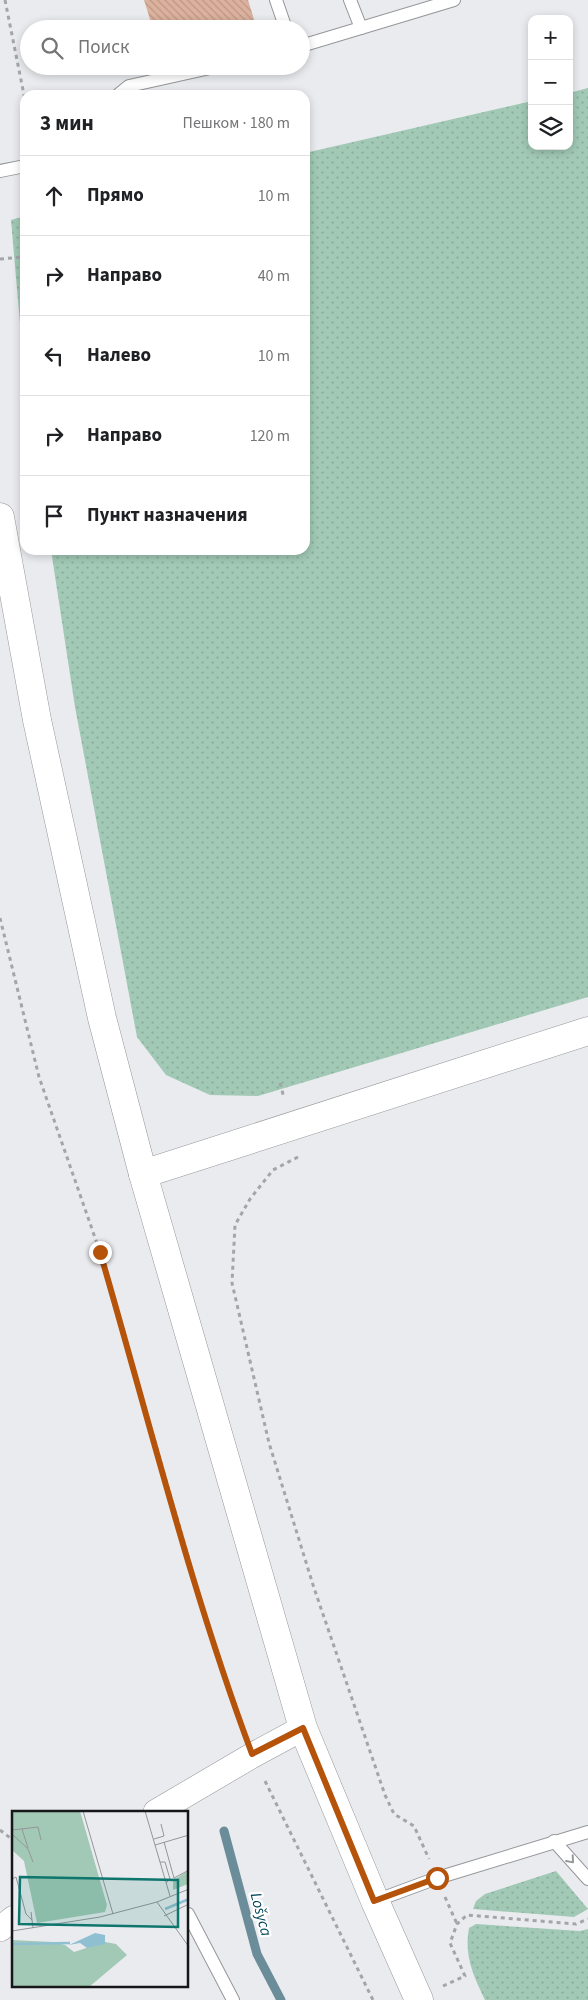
<!DOCTYPE html>
<html lang="ru">
<meta charset="utf-8">
<style>
:root{--surface:#fff;--page:#f2f2f2;--text:#202124;--muted:#757577;--line:#e0e0e0}
body{margin:0;font-family:"Source Sans 3",sans-serif;background:var(--page);color:var(--text)}
.controls{position:absolute;right:15px;top:15px;display:grid;overflow:hidden;border-radius:10px;box-shadow:0 2px 8px #0003}
.controls button{width:45px;height:45px;display:grid;place-items:center;padding:0;border:0;border-bottom:1px solid var(--line);background:var(--surface);color:var(--text);font:25px sans-serif}
.stop{position:absolute;width:15px;height:15px;margin:-11px;border:4px solid #b45309;border-radius:50%;background:#fff}
.stop.end{background:#b45309;border-color:#fff;box-shadow:0 1px 5px #0008}
.list{margin:0;padding:0;list-style:none}
h2{display:flex;justify-content:space-between;align-items:center;height:65px;margin:0;padding:0 20px;font-size:21px}
h2 small{font-size:16px;font-weight:400;color:var(--muted)}
.list li{display:grid;grid-template-columns:32px 1fr auto;gap:15px;align-items:center;box-sizing:border-box;height:80px;padding:0 20px;border-top:1px solid var(--line)}
.list b{display:block;font-size:19px;white-space:nowrap}
.list em{font-size:16px;font-style:normal;color:var(--muted)}
.icon{flex:none;width:28px;height:28px;fill:none;stroke:currentColor;stroke-width:2;stroke-linecap:round;stroke-linejoin:round}
.map{position:relative;flex:none;width:588px;height:2000px;overflow:hidden}
.search{position:absolute;background:var(--surface);box-shadow:0 2px 8px #0003;left:20px;top:20px;width:290px;height:55px;display:flex;align-items:center;gap:12px;box-sizing:border-box;padding:0 18px;border-radius:28px;color:var(--muted);font-size:19px}
.panel{position:absolute;background:var(--surface);box-shadow:0 2px 8px #0003;left:20px;top:90px;width:290px;height:465px;border-radius:15px}
.map>svg:first-child{display:block}
</style>
<div class="map">
<svg width="588" height="2000" viewBox="0 0 588 2000">
<defs>
<pattern id="grass-dots" width="8" height="8" patternUnits="userSpaceOnUse" patternTransform="scale(1.25)"><rect width="8" height="8" fill="#a1c9b5"/><path d="M2 2h.1M6 6h.1" fill="none" stroke="#8aac9b" stroke-width="1.8" stroke-linecap="round"/></pattern>
<pattern id="building-back-hatch" width="6" height="6" patternUnits="userSpaceOnUse" patternTransform="scale(1.25)"><rect width="6" height="6" fill="#dcb19d"/><path d="M-1 5l2 2M0 0l6 6M5-1l2 2" fill="none" stroke="#bc9886"/></pattern>
</defs>
<rect width="100%" height="100%" fill="#eaebef"/>
<!-- grass -->
<g fill="url(#grass-dots)">
<polygon points="588,88 588,997 258,1096 210,1095 166,1075 137,1037 75,707 51,550 305,550 305,153 532,101 532,146 569,146 569,93"/>
<polygon points="25,216 25,381 11,220"/>
<polygon points="556,1871 588,1909 574,1917 473,1909 476,1901 485,1894"/>
<path d="M476 1924 580 1931 588 1929V2000H485C473 1975 464 1956 469 1928Z"/>
</g>
<g fill="none" stroke-linecap="round" stroke-linejoin="round">
<!-- stream -->
<polyline stroke="#6b8d9a" stroke-width="9" points="224,1831 257,1954 281,2000"/>
</g>
<!-- building -->
<polygon fill="url(#building-back-hatch)" points="144,0 248,0 257,29 153,29"/>
<g fill="none" stroke-linecap="round" stroke-linejoin="round">
<defs>
<g id="service">
<polyline points="276,0 286,29"/>
<polyline points="350,0 361,28"/>
<polyline points="301,46 454,0"/>
<polyline points="118,95 129,86 219,66"/>
<polyline points="0,171 25,166"/>
<polyline points="554,1841 588,1879"/>
<polyline points="375,1901 437,1878 588,1832"/>
<polyline points="188,1914 233,2000"/>
</g>
<g id="minor">
<polyline points="156,1812 253,1755 303,1728"/>
<polyline points="0,1929 14,1918"/>
</g>
<polyline id="tertiary" points="143,1174 588,1031"/>
<polyline id="secondary" points="0,517 37,720 102,1018 143,1174 303,1728 375,1901 419,2000"/>
</defs>
<!-- service casing -->
<use href="#service" stroke="#959699" stroke-width="14"/>
<!-- minor casing -->
<use href="#minor" stroke="#959699" stroke-width="26"/>
<!-- tertiary casing -->
<use href="#tertiary" stroke="#959699" stroke-width="29"/>
<!-- secondary casing -->
<use href="#secondary" stroke="#959699" stroke-width="29"/>
<!-- path -->
<g stroke="#a4a5a8" stroke-width="3" stroke-dasharray="4 4" stroke-linecap="butt">
<polyline points="5,0 25,100"/>
<polyline points="0,259 22,257 25,250"/>
<polyline points="0,918 39,1077 100,1252 203,1608 243,1729"/>
<polyline points="280,1083 284,1098"/>
<polyline points="298,1157 273,1170 250,1199 235,1225 232,1283 269,1443 314,1588 385,1795 394,1814 414,1826 429,1859"/>
<polyline points="265,1781 373,2000"/>
<polyline points="0,1830 14,1841"/>
<polyline points="445,1897 457,1924"/>
<polyline points="443,1986 465,1976 450,1943 457,1924 467,1915 576,1924 588,1919"/>
</g>
<!-- service -->
<use href="#service" stroke="#fff" stroke-width="12"/>
<!-- minor -->
<use href="#minor" stroke="#fff" stroke-width="25"/>
<!-- tertiary -->
<use href="#tertiary" stroke="#fff" stroke-width="28"/>
<!-- secondary -->
<use href="#secondary" stroke="#fff" stroke-width="28"/>
</g>
<!-- one-way arrows -->
<defs><path id="oneway-chevron" d="M-2-3.5L2.5 0L-2 3.5" fill="none" stroke-width="1.6" stroke-linecap="round" stroke-linejoin="round" transform="scale(1.25)"/></defs>
<use stroke="#969797" href="#oneway-chevron" transform="translate(571 1860) rotate(49)"/>
<g fill="none" stroke-linecap="round" stroke-linejoin="round">
<!-- route -->
<path stroke="#b45309" stroke-width="6" d="M100 1252C149 1420 191 1591 252 1754L303 1728 374 1901 437 1878"/>
</g>
<g text-anchor="middle" stroke-width="4.5" stroke-linejoin="round" paint-order="stroke">
<!-- water labels -->
<g font-size="16" font-style="italic" fill="#004659" stroke="#fff">
<text transform="translate(262 1914) rotate(75)" y="6">Lošyca</text>
</g>
</g>
<!-- overview -->
<g transform="translate(12 1811)">
<rect width="176" height="176" fill="#eaebef"/>
<path d="M0 0H68L95 94 93 101 25 112 12 50 0 39ZM176 60V73L161 79V69Z" fill="#a1c9b5"/>
<path d="M0 129 40 131 53 134 62 141 93 131 104 133 115 144 77 176H0Z" fill="#a1c9b5"/>
<path d="M83 122 93 124V133L75 137 68 132 57 134Z" fill="#8fc0d2"/>
<path fill="none" stroke="#8fc0d2" stroke-width="2.5" d="M153 98 177 88M0 133 58 132"/>
<path fill="none" stroke="#959699" stroke-width="1" d="M71 0 101 103M133 0 158 85M10 18 16 37M0 19 26 16 29 29M0 23 16 38 21 51M142 28 152 25 149 13M152 31 162 67 177 59M143 34 177 24M148 51H153L158 68 154 72M0 68 4 66 14 103 20 109M145 91 177 136M19 101 21 117M152 105 177 93M0 120 88 106 145 91 177 78"/>
<path fill="#0f766e" fill-opacity="0.15" stroke="#0f766e" stroke-width="2.5" d="M8 66 166 69V116L7 113Z"/>
<rect width="176" height="176" fill="none" stroke="#161718" stroke-width="2.5"/>
</g>
</svg>
<div class="controls">
<button>+</button>
<button>−</button>
<button><svg class="icon" aria-label="layers" viewBox="0 0 24 24"><path d="M12 4l9 5-9 5-9-5zM3 14l9 5 9-5"/></svg></button>
</div>
<div class="stop" style="left:437px;top:1878px"></div>
<div class="stop end" style="left:100px;top:1252px"></div>
<div class="search"><svg class="icon" aria-label="search" viewBox="0 0 24 24"><circle cx="10" cy="10" r="6"/><path d="M15 15l6 6"/></svg>Поиск</div>
<section class="panel">
<h2>3 мин<small>Пешком · 180 m</small></h2>
<ul class="list">
<li><svg class="icon" aria-label="ahead" viewBox="0 0 24 24"><path d="M12 20V5M6 11l6-6 6 6"/></svg><div><b>Прямо</b></div><em>10 m</em></li>
<li><svg class="icon" aria-label="right" viewBox="0 0 24 24"><path d="M7 20v-9h11M14 6l5 5-5 5"/></svg><div><b>Направо</b></div><em>40 m</em></li>
<li><svg class="icon" aria-label="left" viewBox="0 0 24 24"><path d="M17 20v-9H6M10 6l-5 5 5 5"/></svg><div><b>Налево</b></div><em>10 m</em></li>
<li><svg class="icon" aria-label="right" viewBox="0 0 24 24"><path d="M7 20v-9h11M14 6l5 5-5 5"/></svg><div><b>Направо</b></div><em>120 m</em></li>
<li><svg class="icon" aria-label="arrive" viewBox="0 0 24 24"><path d="M6 21V4h12l-3 4 3 4H6"/></svg><div><b>Пункт назначения</b></div></li>
</ul>
</section>
</div>
